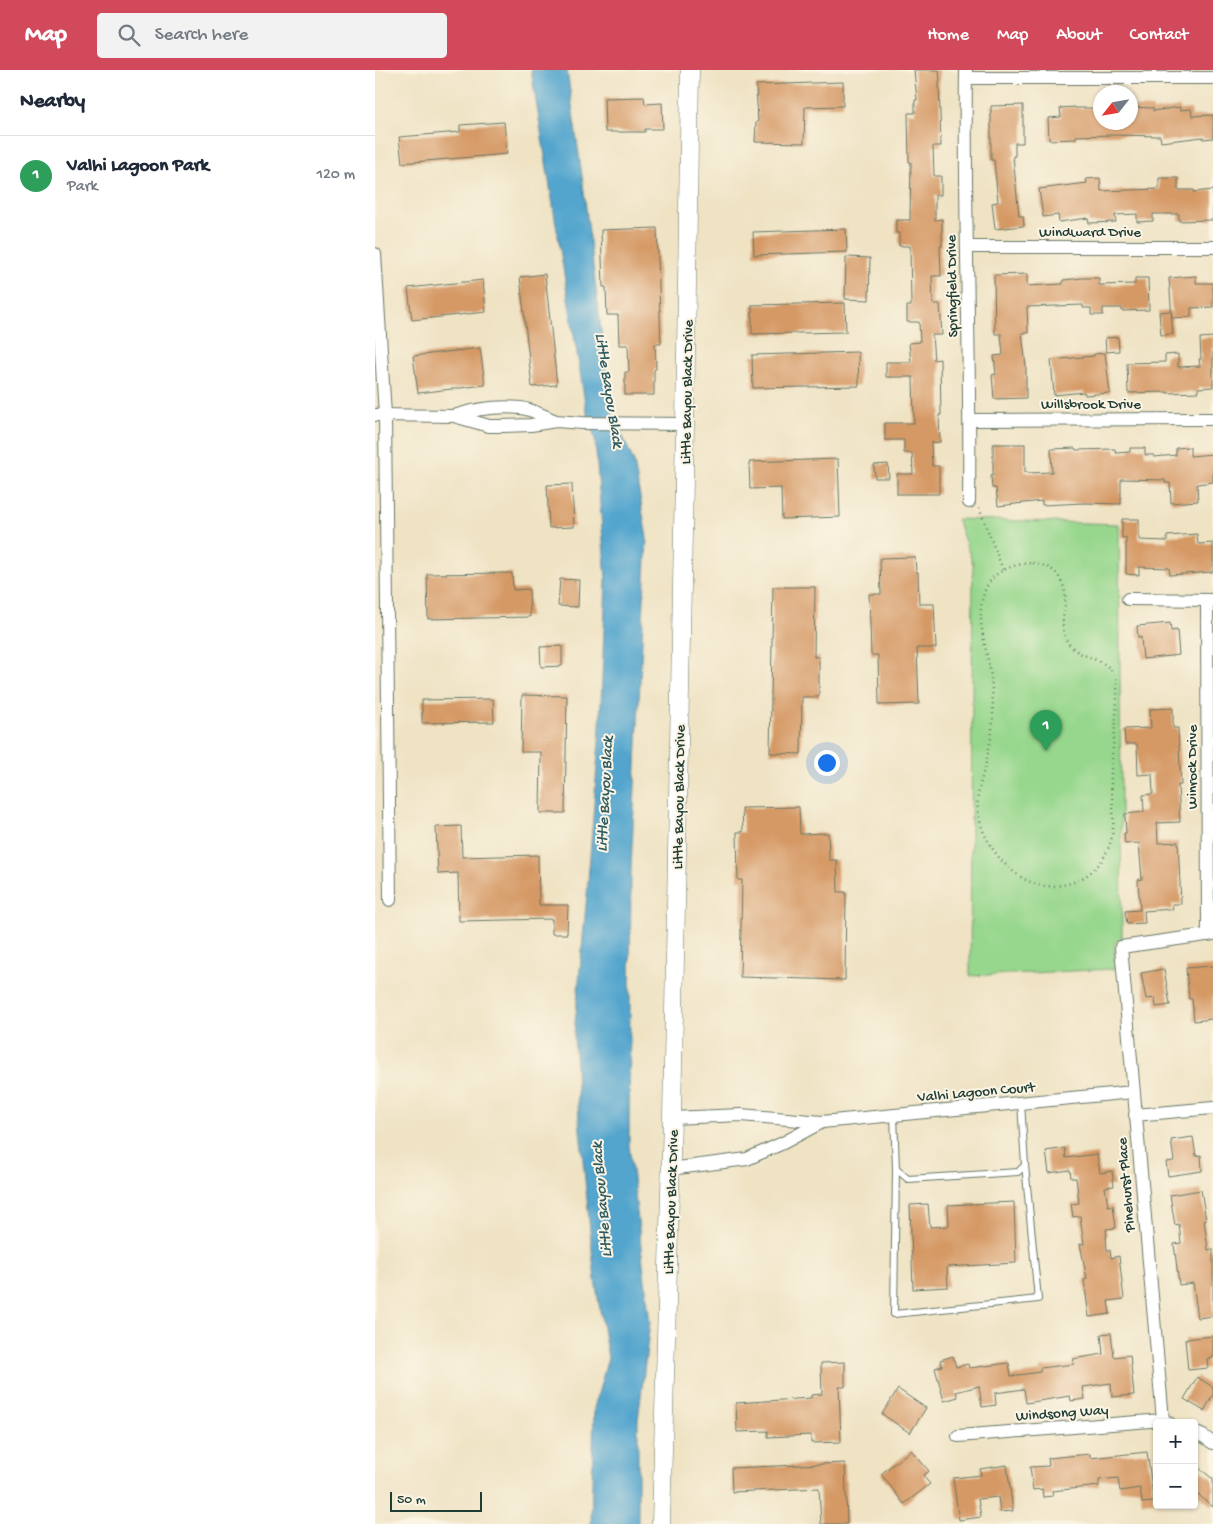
<!DOCTYPE html>
<meta charset="utf-8">
<style>
:root{--surface:#fff;--page:#f2f2f3;--text:#1f2937;--muted:#747a83;--line:#e0e1e3;--accent:#d1495b}
body{margin:0;font-family:"Gochi Hand",sans-serif;background:var(--page);color:var(--text)}
.controls{position:absolute;right:15px;bottom:15px;display:grid;overflow:hidden;border-radius:5px;box-shadow:0 1px 4px #0004}
.controls button{width:45px;height:45px;display:grid;place-items:center;padding:0;border:0;border-bottom:1px solid var(--line);background:var(--surface);color:var(--text);font:25px sans-serif}
.compass{position:absolute;left:718px;top:15px;width:45px;height:45px;border-radius:50%;background:var(--surface);box-shadow:0 1px 4px #0004;rotate:239deg}
.scale{position:absolute;left:15px;bottom:12px;width:92px;box-sizing:border-box;padding-left:5px;border:2px solid #1f3d34;border-top:0;font-size:14px;line-height:18px;white-space:nowrap;color:#1f3d34;-webkit-text-stroke:4px #fcf5e5;paint-order:stroke}
.you{position:absolute;left:451px;top:692px;width:18px;height:18px;margin:-12px;border:4px solid #fff;border-radius:50%;background:#1a73e8;box-shadow:0 0 0 8px #1a73e833}
.badge{display:grid;place-items:center;width:32px;height:32px;border-radius:50%;background:var(--accent);color:#fff;font-size:16px;font-weight:700}
.pin{position:absolute;translate:-50% -41px;filter:drop-shadow(0 1px 2px #0008)}
.pin::after{content:'';position:absolute;top:26px;width:18px;height:15px;background:inherit;clip-path:polygon(0 0,100% 0,50% 100%)}
.list{margin:0;padding:0;list-style:none}
h2{display:flex;justify-content:space-between;align-items:center;height:65px;margin:0;padding:0 20px;font-size:21px}
h2 small{font-size:16px;font-weight:400;color:var(--muted)}
.list li{display:grid;grid-template-columns:32px 1fr auto;gap:15px;align-items:center;box-sizing:border-box;height:80px;padding:0 20px;border-top:1px solid var(--line)}
.list b{display:block;font-size:19px;white-space:nowrap}
.list p{margin:0;font-size:16px;white-space:nowrap;color:var(--muted)}
.list em{font-size:16px;font-style:normal;color:var(--muted)}
.icon{flex:none;width:28px;height:28px;fill:none;stroke:currentColor;stroke-width:2;stroke-linecap:round;stroke-linejoin:round}
.map{position:relative;flex:none;width:838px;height:1454px;overflow:hidden}
header{display:flex;align-items:center;gap:30px;box-sizing:border-box;height:70px;padding:0 25px;background:var(--accent);color:#fff}
header strong{font-size:24px}
nav{display:flex;gap:28px;margin-inline-start:auto;font-size:18px}
.search{width:350px;height:45px;background:var(--page);display:flex;align-items:center;gap:12px;box-sizing:border-box;padding:0 18px;border-radius:5px;color:var(--muted);font-size:19px}
main{display:flex}
aside{flex:1;background:var(--surface)}
.map>svg:first-child{display:block}
</style>
<header>
<strong>Map</strong>
<div class="search"><svg class="icon" aria-label="search" viewBox="0 0 24 24"><circle cx="10" cy="10" r="6"/><path d="M15 15l6 6"/></svg>Search here</div>
<nav><a>Home</a><a>Map</a><a>About</a><a>Contact</a></nav>
</header>
<main>
<aside>
<h2>Nearby<small></small></h2>
<ul class="list">
<li><span class="badge" style="background:#2e9e5b">1</span><div><b>Valhi Lagoon Park</b><p>Park</p></div><em>120 m</em></li>
</ul>
</aside>
<div class="map">
<svg width="838" height="1454" viewBox="0 0 838 1454">
<rect width="100%" height="100%" fill="#fcf5e5"/>
<filter id="ink" filterUnits="userSpaceOnUse"><feTurbulence type="fractalNoise" baseFrequency=".02" numOctaves="2"/><feDisplacementMap in="SourceGraphic" scale="10" xChannelSelector="R" yChannelSelector="G"/><feConvolveMatrix kernelMatrix="1 2 1 2 8 2 1 2 1" color-interpolation-filters="sRGB"/></filter>
<filter id="wash" filterUnits="userSpaceOnUse"><feTurbulence type="fractalNoise" baseFrequency=".0096" numOctaves="4" result="noise"/><feDisplacementMap in="SourceGraphic" scale="20" xChannelSelector="R" yChannelSelector="G"/><feGaussianBlur stdDeviation="1.12" result="paint"/><feColorMatrix in="noise" values="0 0 0 0 0 0 0 0 0 0 0 0 0 0 0 0 0 1.4 0 .05"/><feComposite in="paint" operator="in"/></filter>
<g filter="url(#wash)">
<rect width="100%" height="100%" fill="#efe3c4"/>
<!-- green -->
<polygon fill="#97d78d" stroke="#5b8a60" points="582,449 744,454 747,868 740,873 739,899 595,906 598,494"/>
<!-- water -->
<polygon fill="#53a5ce" stroke="#397181" points="156,0 192,0 207,106 236,340 259,392 272,468 256,799 254,1074 275,1253 263,1350 263,1454 216,1454 219,1338 233,1288 220,1210 204,1050 199,965 212,824 225,658 231,510 220,369 211,339"/>
<g id="blocks">
<!-- building -->
<g fill="#d59965">
<polygon points="539,0 564,0 565,12 564,12 566,76 558,76 559,106 566,106 566,125 560,125 560,150 567,149 567,176 565,176 566,206 557,206 558,234 565,234 567,265 557,265 559,290 565,289 566,345 564,345 565,372 556,373 557,396 564,396 564,424 522,424 522,404 538,404 537,383 529,383 529,370 510,370 510,353 539,353 538,307 511,307 511,292 536,292 534,273 545,272 544,252 532,252 532,236 536,236 535,176 524,176 524,163 521,163 521,150 535,150 536,92 534,92 533,43 540,43 540,30 542,30"/>
<polygon points="468,12 468,36 430,37 429,73 380,72 381,52 383,52 381,15"/>
<polygon points="269,27 270,34 287,33 288,59 270,59 270,62 230,62 229,28"/>
<polygon points="648,35 648,73 640,73 640,86 638,86 644,146 648,146 649,156 620,159 617,133 623,132 619,90 616,90 616,36"/>
<polygon points="700,37 700,38 726,38 726,52 756,52 756,37 778,38 778,41 805,37 805,40 816,39 817,46 838,45 838,68 828,69 828,67 786,72 785,66 738,65 701,66 701,69 674,70 673,48 686,47 685,38"/>
<polygon points="129,52 132,84 27,93 24,67 85,62 85,55"/>
<polygon points="725,108 726,121 784,119 784,108 803,108 803,120 819,120 819,122 838,120 838,150 804,151 804,144 778,144 778,151 762,152 762,144 740,145 741,152 714,153 713,148 684,152 683,145 668,147 664,119 712,113 711,109"/>
<polygon points="282,158 286,274 280,274 281,299 279,300 279,325 250,325 250,302 254,302 253,275 244,275 243,245 232,245 231,217 228,217 226,160"/>
<polygon points="471,159 472,182 379,185 378,162"/>
<polygon points="471,187 495,188 494,230 470,229"/>
<polygon points="170,204 182,315 157,317 145,207"/>
<polygon points="652,204 652,216 688,214 688,210 708,208 724,208 724,215 760,214 760,208 773,208 774,240 747,241 747,238 728,238 728,245 716,245 716,238 708,238 708,235 652,237 653,263 647,263 651,297 651,328 619,329 617,305 621,304 619,286 628,285 626,264 620,264 619,205"/>
<polygon points="821,206 821,213 838,213 838,237 816,238 816,247 797,248 794,208"/>
<polygon points="108,210 111,242 37,250 33,218"/>
<polygon points="470,233 471,262 377,264 377,235"/>
<polygon points="796,241 798,264 786,265 784,242"/>
<polygon points="743,267 744,281 731,282 730,268"/>
<polygon points="838,267 838,317 823,318 823,322 792,323 792,322 753,323 752,293 790,292 790,285 803,284 803,297 825,296 824,289 826,289 825,268"/>
<polygon points="105,278 110,315 43,323 38,286"/>
<polygon points="483,282 484,316 378,318 377,285"/>
<polygon points="730,283 735,323 710,325 709,322 679,325 676,290 719,286 719,284"/>
<polygon points="618,374 650,374 650,402 653,402 653,403 677,402 676,379 700,378 701,380 740,379 741,383 755,382 755,378 770,378 770,385 779,385 779,387 801,385 801,378 815,377 815,386 838,384 838,412 822,414 823,431 796,433 795,413 790,413 790,410 746,409 746,434 709,433 667,435 667,431 623,436 621,418 617,418 616,406 618,405"/>
<polygon points="463,389 465,447 407,449 406,418 375,419 374,392"/>
<polygon points="513,394 514,408 500,408 499,395"/>
<polygon points="197,414 199,457 174,458 172,415"/>
<polygon points="747,449 764,449 764,470 792,471 792,466 822,464 823,474 838,473 838,502 795,505 794,498 764,497 764,505 751,504 751,467 747,468"/>
<polygon points="540,487 541,502 543,502 544,534 559,534 561,578 542,578 544,634 504,635 503,585 496,585 494,524 506,524 505,488"/>
<polygon points="137,503 138,520 154,519 155,547 53,549 52,504"/>
<polygon points="185,509 204,510 203,537 183,536"/>
<polygon points="398,517 440,517 439,587 444,587 444,627 427,627 426,684 395,683"/>
<polygon points="795,553 796,561 802,560 804,585 768,589 766,567 763,568 762,556"/>
<polygon points="187,576 187,596 166,597 165,577"/>
<polygon points="147,625 192,626 190,743 165,743 166,682 146,682"/>
<polygon points="118,629 119,652 47,653 47,630"/>
<polygon points="798,638 798,658 803,658 806,715 803,715 805,752 782,753 783,773 803,772 806,834 797,834 798,839 769,841 770,853 752,854 750,841 765,840 763,810 767,809 764,773 750,774 749,763 751,763 750,744 769,742 768,725 778,724 777,704 763,705 762,674 750,674 749,659 776,658 775,639"/>
<polygon points="424,737 425,764 453,763 454,790 462,790 463,822 471,822 470,910 365,907 367,810 363,810 362,762 368,762 367,738"/>
<polygon points="86,756 87,787 163,785 164,835 193,835 192,864 177,864 177,849 84,851 83,803 63,804 61,757"/>
<polygon points="838,896 838,949 819,951 817,929 814,929 811,898"/>
<polygon points="789,899 795,935 781,937 780,928 771,929 766,903"/>
<polygon points="818,1067 821,1086 826,1085 827,1101 793,1106 791,1092 799,1091 796,1070"/>
<polygon points="690,1078 691,1088 722,1084 725,1103 737,1101 739,1116 730,1117 733,1136 738,1135 741,1158 731,1159 732,1166 731,1166 732,1180 735,1180 736,1188 744,1186 749,1229 733,1231 735,1244 714,1247 709,1210 712,1209 705,1174 709,1174 705,1146 698,1147 696,1134 704,1133 701,1108 696,1108 695,1100 674,1103 671,1081"/>
<polygon points="826,1120 831,1150 829,1150 833,1180 838,1179 838,1246 823,1248 818,1213 804,1215 799,1174 806,1173 804,1154 800,1155 795,1125"/>
<polygon points="639,1132 641,1193 572,1197 573,1217 538,1219 535,1135 553,1134 555,1157 574,1156 573,1135"/>
<polygon points="736,1263 739,1287 755,1285 759,1325 737,1327 736,1313 708,1317 710,1329 696,1331 695,1326 651,1333 649,1319 620,1323 621,1335 607,1337 604,1316 581,1322 583,1327 569,1331 560,1298 567,1296 565,1290 578,1286 581,1297 593,1294 594,1298 634,1293 636,1306 665,1302 665,1298 699,1294 698,1289 728,1284 726,1264"/>
<polygon points="838,1266 838,1288 832,1289 833,1298 813,1300 810,1269"/>
<polygon points="470,1292 470,1317 464,1317 466,1372 436,1373 436,1365 393,1367 393,1361 362,1362 361,1333 436,1328 436,1325 447,1324 446,1293"/>
<polygon points="822,1307 838,1317 838,1325 829,1341 809,1329"/>
<polygon points="523,1319 551,1338 535,1363 507,1344"/>
<polygon points="536,1380 554,1401 548,1406 555,1414 529,1434 506,1404"/>
<polygon points="772,1382 779,1432 767,1433 765,1418 745,1421 743,1408 724,1410 724,1416 677,1421 678,1426 668,1427 667,1419 658,1420 655,1397 674,1396 673,1388 715,1384 715,1388"/>
<polygon points="470,1393 472,1454 446,1454 444,1418 357,1422 356,1398"/>
<polygon points="819,1394 838,1409 838,1437 819,1421"/>
<polygon points="632,1395 638,1441 625,1442 623,1427 603,1429 606,1447 584,1450 578,1408 606,1405 605,1399"/>
</g>
</g>
</g>
<g filter="url(#ink)">
<use href="#blocks" fill-opacity="0" stroke="#687766" stroke-width="1"/>
<g fill="none" stroke-linecap="round" stroke-linejoin="round">
<defs>
<g id="service">
<polyline points="519,1045 521,1099 533,1109 643,1102 650,1095 646,1033"/>
<polyline points="521,1099 519,1244 663,1229 650,1095"/>
</g>
<g id="minor">
<path d="M591 0C589 144 596 288 594 432"/>
<polyline points="591,8 838,8"/>
<polyline points="592,177 838,177"/>
<polyline points="0,184 10,345 15,830"/>
<path d="M0 345 79 346C100 339 123 336 146 338 156 339 169 346 179 350"/>
<polyline points="79,346 114,356 128,356 156,355 181,351 207,353 310,354"/>
<polyline points="595,350 838,349"/>
<polyline points="753,529 838,530"/>
<polyline points="832,530 833,865"/>
<polyline points="760,1045 838,1038"/>
<polyline points="297,1048 366,1045 447,1052 758,1022"/>
<polyline points="295,1099 372,1089 408,1073 447,1052"/>
<polyline points="788,1350 746,877 838,864"/>
<polyline points="819,1362 828,1366 838,1373"/>
<polyline points="583,1366 788,1350 794,1353"/>
</g>
<polyline id="secondary" points="286,1454 297,1048 310,354 315,0"/>
</defs>
<!-- service casing -->
<use href="#service" stroke="#687766" stroke-width="8"/>
<!-- minor casing -->
<use href="#minor" stroke="#687766" stroke-width="14"/>
<!-- secondary casing -->
<use href="#secondary" stroke="#687766" stroke-width="19"/>
<!-- path -->
<g stroke="#687766" stroke-width="2.5" stroke-dasharray="1 4" stroke-linecap="butt">
<polyline points="604,438 628,500"/>
<path d="M658 493C669 495 678 498 684 507 700 531 678 552 694 574 708 592 731 584 742 610 743 641 738 671 736 701 735 722 741 745 737 766 731 798 703 818 671 816 647 814 624 792 613 771 605 757 600 737 604 720 606 708 611 696 613 683 616 670 618 656 618 642 618 631 617 619 616 608 613 579 598 547 611 518 619 500 639 494 658 493Z"/>
</g>
<!-- service -->
<use href="#service" stroke="#fff" stroke-width="6"/>
<!-- minor -->
<use href="#minor" stroke="#fff" stroke-width="12"/>
<!-- secondary -->
<use href="#secondary" stroke="#fff" stroke-width="18"/>
</g>
</g>
<g text-anchor="middle" stroke-width="4" stroke-linejoin="round" paint-order="stroke">
<!-- street labels -->
<g font-size="15" fill="#1f3d34" stroke="#fcf5e5">
<text x="715" y="166">Windward Drive</text>
<text transform="translate(576 216) rotate(-91)" y="5">Springfield Drive</text>
<text transform="translate(311 322) rotate(-89)" y="5">Little Bayou Black Drive</text>
<text x="716" y="338">Willsbrook Drive</text>
<text transform="translate(816 697) rotate(-90)" y="5">Winrock Drive</text>
<text transform="translate(303 727) rotate(-89)" y="5">Little Bayou Black Drive</text>
<text transform="translate(601 1021) rotate(-5)" y="5">Valhi Lagoon Court</text>
<text transform="translate(750 1115) rotate(-95)" y="5">Pinehurst Place</text>
<text transform="translate(295 1132) rotate(-88)" y="5">Little Bayou Black Drive</text>
<text transform="translate(687 1342) rotate(-4)" y="5">Windsong Way</text>
</g>
<!-- water labels -->
<g font-size="16" font-style="italic" fill="#2f5c62" stroke="#fcf5e5">
<text transform="translate(236 320) rotate(81)" y="6">Little Bayou Black</text>
<text transform="translate(228 724) rotate(-87)" y="6">Little Bayou Black</text>
<text transform="translate(225 1130) rotate(-95)" y="6">Little Bayou Black</text>
</g>
</g>
</svg>
<div class="controls">
<button>+</button>
<button>−</button>
</div>
<svg class="compass" viewBox="-18 -18 36 36"><path d="M0-13l5 13h-10z" fill="#e53935"/><path d="M0 13l5-13h-10z" fill="#747a83"/></svg>
<div class="scale">50 m</div>
<div class="you"></div>
<div class="pin badge" style="left:671px;top:681px;background:#2e9e5b">1</div>
</div>
</main>
